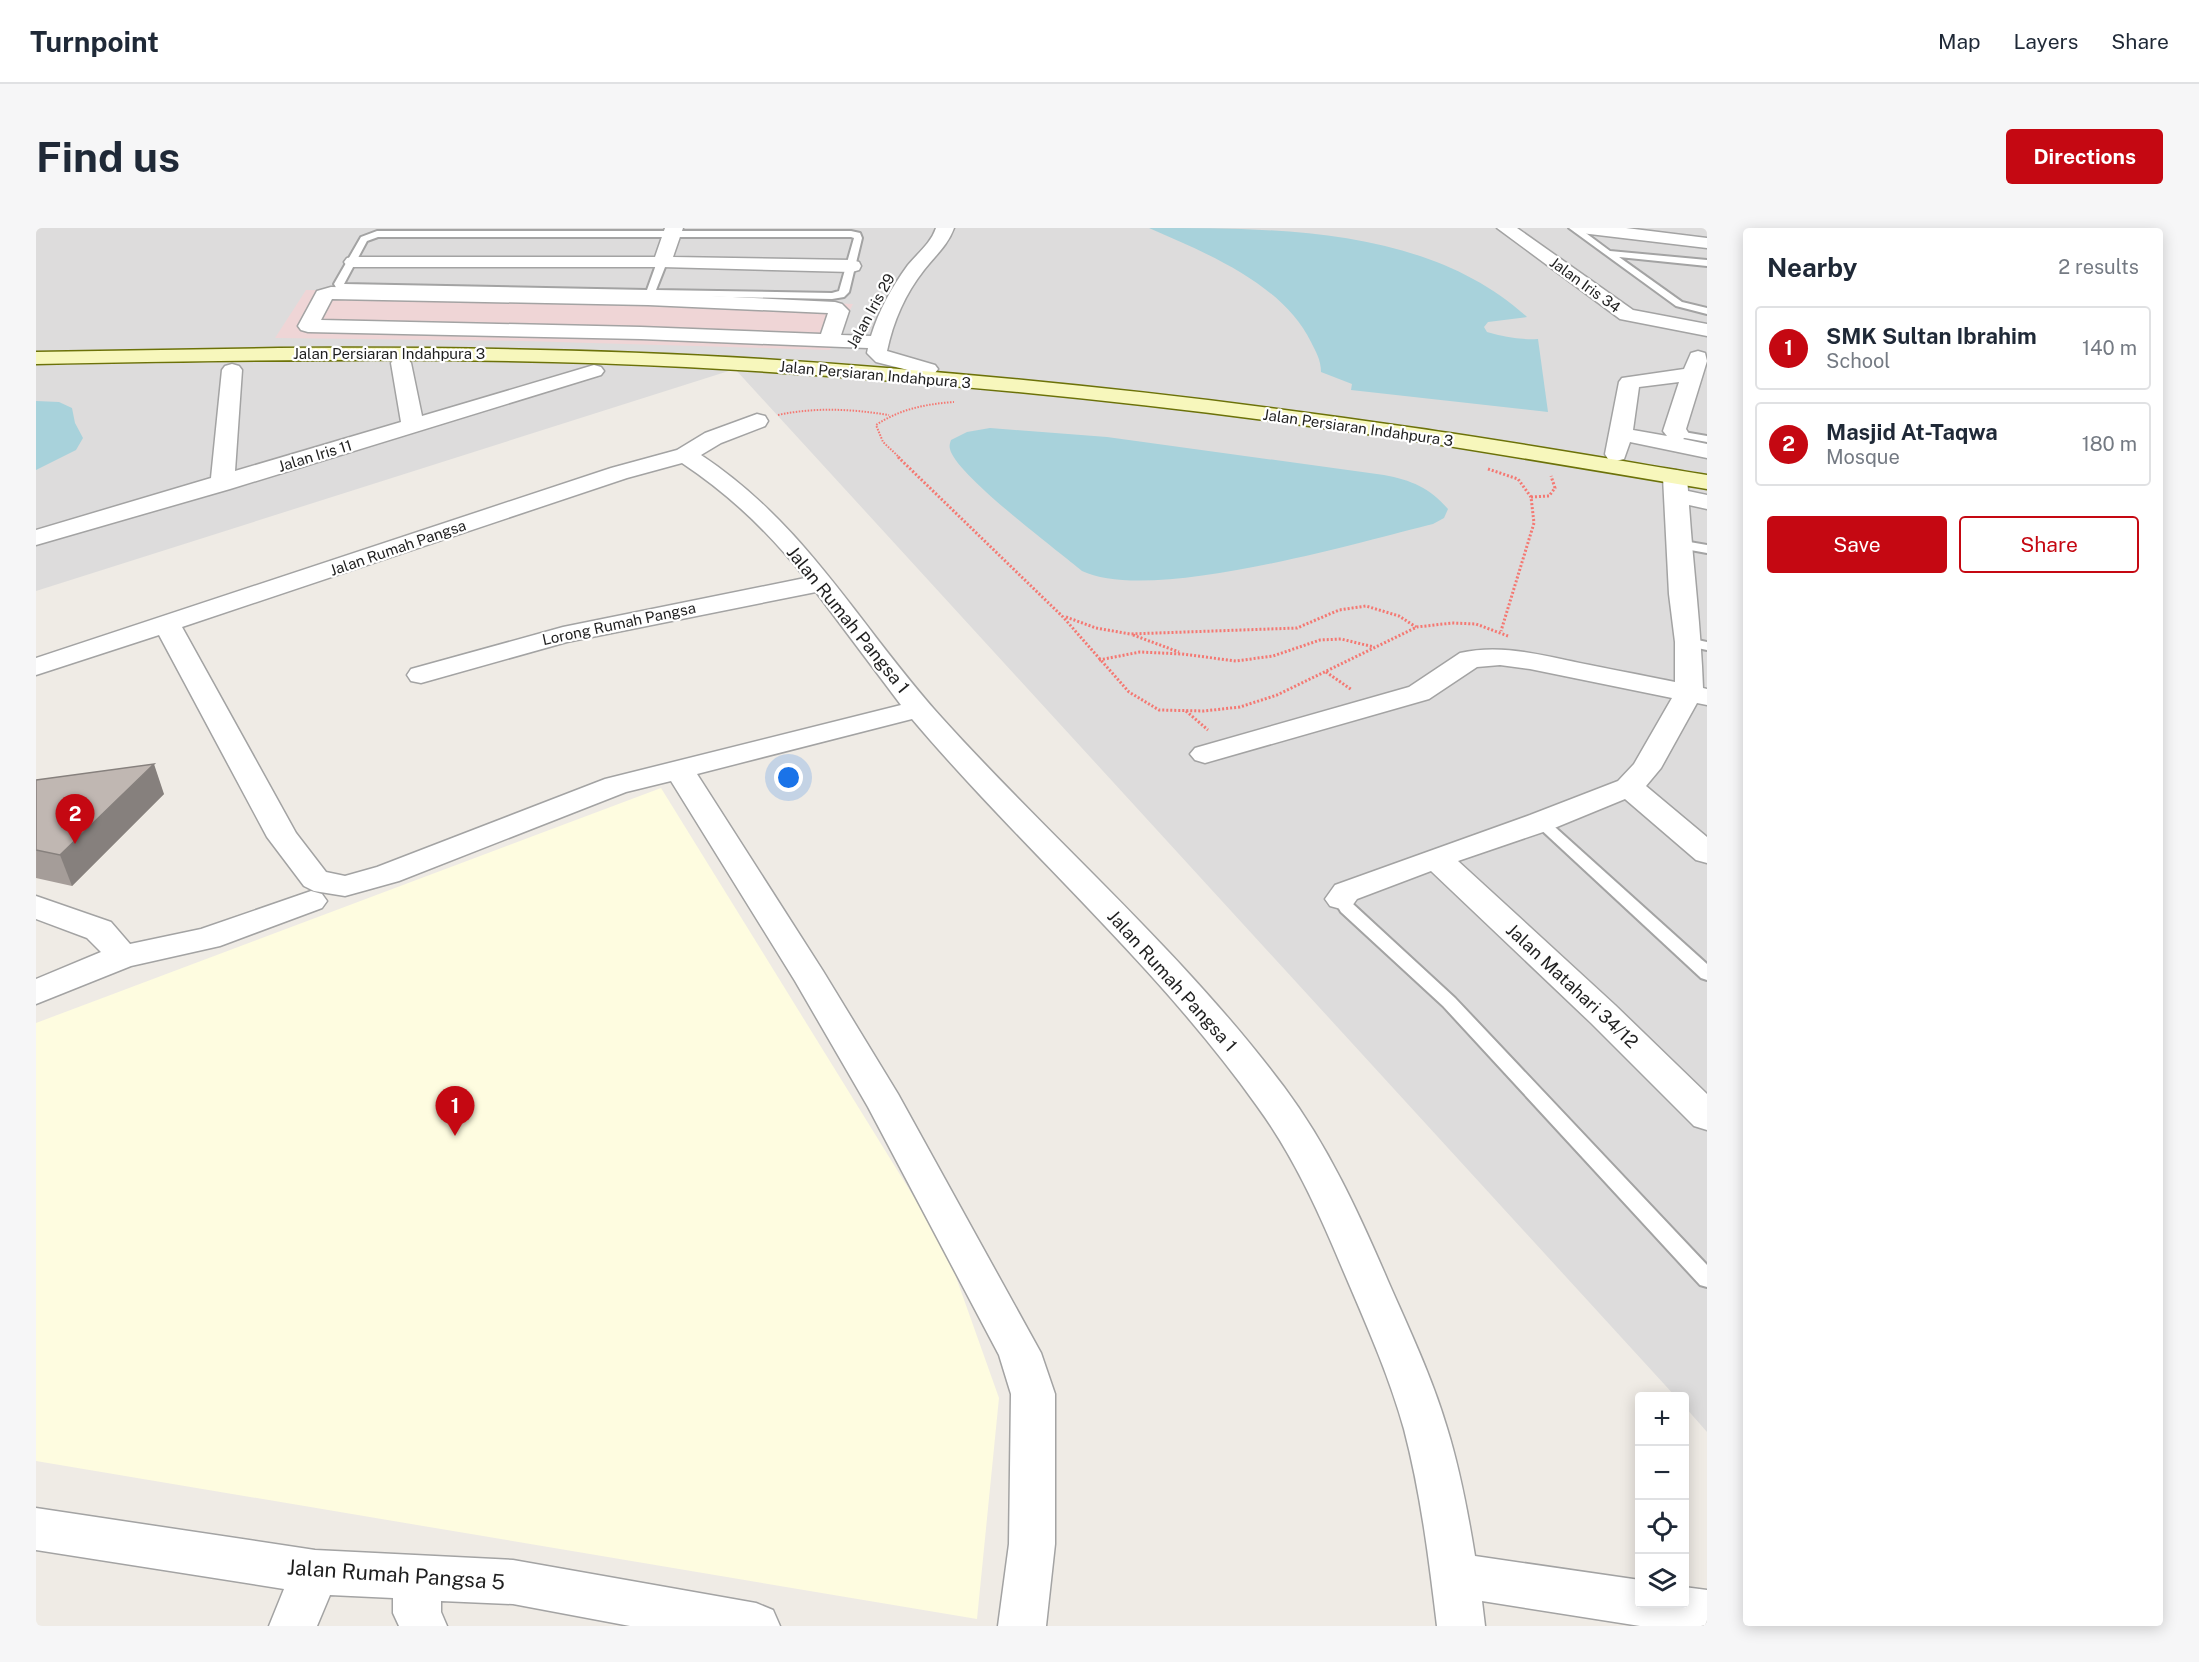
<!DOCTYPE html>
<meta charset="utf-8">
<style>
:root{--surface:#fff;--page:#f6f6f7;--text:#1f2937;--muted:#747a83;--line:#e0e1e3;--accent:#c50812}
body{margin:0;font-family:"Public Sans",sans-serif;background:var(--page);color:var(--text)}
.controls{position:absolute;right:18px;bottom:18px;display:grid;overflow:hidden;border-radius:6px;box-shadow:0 3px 15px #0003}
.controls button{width:54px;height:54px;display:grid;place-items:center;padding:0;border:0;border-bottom:2px solid var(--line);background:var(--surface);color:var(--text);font:30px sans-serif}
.you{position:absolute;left:753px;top:550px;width:21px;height:21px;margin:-15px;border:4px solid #fff;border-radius:50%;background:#1a73e8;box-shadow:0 0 0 9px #1a73e833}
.badge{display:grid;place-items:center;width:39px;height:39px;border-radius:50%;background:var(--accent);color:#fff;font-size:20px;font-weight:700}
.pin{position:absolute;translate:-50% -50px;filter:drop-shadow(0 2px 3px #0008)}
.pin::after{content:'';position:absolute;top:32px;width:21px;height:18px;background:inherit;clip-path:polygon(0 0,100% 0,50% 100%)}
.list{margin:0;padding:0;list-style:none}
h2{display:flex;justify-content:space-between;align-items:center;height:78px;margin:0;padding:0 24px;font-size:26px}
h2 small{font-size:20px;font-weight:400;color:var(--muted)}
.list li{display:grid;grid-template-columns:39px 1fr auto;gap:18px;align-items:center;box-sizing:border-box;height:84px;margin:0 12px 12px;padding:0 12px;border:2px solid var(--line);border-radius:6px}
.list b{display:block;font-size:22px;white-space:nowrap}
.list p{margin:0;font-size:20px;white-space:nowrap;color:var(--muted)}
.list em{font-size:20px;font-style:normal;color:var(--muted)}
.actions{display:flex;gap:12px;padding:18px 24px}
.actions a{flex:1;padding:14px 0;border:2px solid var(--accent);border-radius:6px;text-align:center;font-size:21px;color:var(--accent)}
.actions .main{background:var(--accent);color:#fff}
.icon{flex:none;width:33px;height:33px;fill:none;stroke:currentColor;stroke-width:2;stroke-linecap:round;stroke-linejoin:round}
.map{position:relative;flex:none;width:1671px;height:1398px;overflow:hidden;border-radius:6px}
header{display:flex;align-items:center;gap:36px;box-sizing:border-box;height:84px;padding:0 30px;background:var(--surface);border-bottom:2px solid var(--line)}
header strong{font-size:28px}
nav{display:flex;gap:33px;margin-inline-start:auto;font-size:21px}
.intro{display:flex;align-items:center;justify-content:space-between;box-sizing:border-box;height:144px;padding:0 36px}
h1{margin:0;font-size:42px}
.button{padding:15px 27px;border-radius:6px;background:var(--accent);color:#fff;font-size:21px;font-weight:700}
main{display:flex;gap:36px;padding:0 36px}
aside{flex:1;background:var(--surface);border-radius:6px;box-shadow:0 3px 15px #0003}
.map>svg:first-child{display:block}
</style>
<header>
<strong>Turnpoint</strong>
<nav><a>Map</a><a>Layers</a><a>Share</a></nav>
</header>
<div class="intro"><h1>Find us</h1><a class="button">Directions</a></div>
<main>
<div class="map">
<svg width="1671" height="1398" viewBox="0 0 1671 1398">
<rect width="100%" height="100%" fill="#efebe5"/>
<!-- residential -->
<polygon fill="#dddcdc" points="0,0 1671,0 1671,1204 1649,1179 1648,1168 1639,1168 699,141 0,363"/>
<!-- commercial -->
<polygon fill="#efd5d6" points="270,62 597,67 817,76 794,122 486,113 239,110"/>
<!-- education -->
<polygon fill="#fefce0" points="625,560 910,1021 963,1170 941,1391 0,1233 0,795"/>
<!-- water -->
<g fill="#a8d2db">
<path d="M1113 0C1246 0 1393 0 1491 89L1452 94 1448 99 1451 104C1469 109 1484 112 1502 111L1512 184 1315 162 1316 156 1285 144C1285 132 1280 124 1275 114 1247 56 1170 25 1113 0Z"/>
<polygon points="0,173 23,174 36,180 39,195 47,210 40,222 0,242"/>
<path d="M954 200 1071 209 1348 247C1375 252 1394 260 1412 281L1408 290 1397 296C1319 315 1114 376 1046 343 1022 323 919 246 914 221 913 218 914 215 915 212L931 204Z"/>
</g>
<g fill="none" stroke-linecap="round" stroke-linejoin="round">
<defs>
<g id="lane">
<polygon points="1533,0 1543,0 1574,23 1671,32 1671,38 1583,29 1646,74 1671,80 1671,86 1640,78"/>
<path d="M341 3H815L824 5 826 10 813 64 808 69 796 71 301 61 298 56 325 9ZM342 9H815L818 10 803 63 796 65 620 62 631 34 626 31 621 34 611 62 308 56 331 13Z"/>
<polygon points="1642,203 1671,208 1671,214 1638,208 1638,204"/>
<polygon points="1642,312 1671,317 1671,325 1638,319 1636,316"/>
<polygon points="1652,410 1671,414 1671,422 1647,417 1645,414"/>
<polygon points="1505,589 1510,591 1671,736 1671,752 1665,750 1500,597 1497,594 1500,591"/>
<polygon points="1305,666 1311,667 1317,676 1419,770 1671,1037 1671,1059 1664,1057 1407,778 1305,684 1297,671 1299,667"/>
</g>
<g id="street">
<polygon points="629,0 647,0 637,29 816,32 823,34 825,38 823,42 816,44 626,39 317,39 311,38 308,34 311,30 317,29 619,29"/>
<path d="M900 0H918C912 17 899 28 888 42 869 66 857 94 851 123L899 137 902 141 899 145 892 147 840 134 831 125 832 120 605 111 272 104 265 102 262 98 281 63 295 59 612 65 799 74 806 76 813 83 805 107 835 108C843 82 856 59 872 37 882 25 895 15 900 0ZM296 71 612 77 792 85 785 106 605 99 285 92Z"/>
<polygon points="1461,0 1481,0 1597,82 1671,96 1671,108 1584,91"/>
<polygon points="1536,0 1590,0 1671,10 1671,20 1545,5 1539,4"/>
<path d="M1662 123 1669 125 1671 133 1650 201 1653 206 1647 211 1671 216V230L1594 214 1588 231 1580 233 1572 231 1569 226 1583 154 1586 150 1648 141 1655 125ZM1643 154 1627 203 1631 208 1597 202 1603 159Z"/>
<polygon points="365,129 372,131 375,135 386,188 558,137 565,139 568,143 565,147 194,261 0,317 0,302 175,250 186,142 189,138 196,136 203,138 206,142 199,243 365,194 355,135 358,131"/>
<path d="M721 186 729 188 732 193 729 198 685 215 665 227C771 297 823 398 906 490 1018 614 1147 724 1248 859 1292 918 1323 985 1352 1053 1373 1101 1396 1149 1411 1200 1424 1242 1432 1285 1439 1328L1604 1352V1376H1648V1359L1671 1362V1398H1604L1446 1373 1449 1398H1401C1393 1332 1385 1266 1368 1201 1352 1144 1327 1089 1304 1035 1281 980 1256 926 1221 878 1120 736 988 623 876 491L661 546 787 743 862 866 1005 1125 1019 1166V1316L1010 1398H962L973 1316 975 1166 963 1127 832 879 759 753 635 553 590 564 363 653 309 668 278 663 268 658 231 609 123 407 0 447V430L575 240 641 222 669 205ZM646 235C694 267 734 305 769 350L527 399 375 441 371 447 375 453 385 455 531 414 780 364 865 477 569 551 341 639 309 648 290 644 260 605 146 399 591 250Z"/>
<path d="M1639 242 1647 244 1651 249 1652 263 1671 267V281L1653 277C1657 338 1665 399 1667 460L1671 461V477L1661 475 1625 540 1610 558 1671 609V635L1660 632 1589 571 1516 601 1422 633 1579 777 1671 866V902L1658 898 1555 795 1395 643 1321 671 1316 678 1305 681 1294 678 1289 671 1299 657 1494 587 1582 553 1598 536 1636 470 1494 441 1464 437 1441 439 1393 471 1169 535 1159 532 1154 526 1159 520 1373 459 1424 425C1463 416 1501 426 1539 434 1572 441 1606 447 1639 454V414L1633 366 1627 249 1631 244Z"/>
<polygon points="275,663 286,666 291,673 286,680 184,718 95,738 0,776 0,751 65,724 51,710 0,691 0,668 75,694 94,716 165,701"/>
<polygon points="0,1280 279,1322 477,1332 720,1375 737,1382 744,1398 594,1398 477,1376 405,1373 405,1384 411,1398 363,1398 357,1385 357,1370 294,1367 281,1398 233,1398 248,1361 0,1322"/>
</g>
<path id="secondary" d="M243 120C404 119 565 121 726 131 944 145 1163 168 1379 200 1477 214 1574 231 1671 247V261C1574 245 1477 228 1380 213 1138 177 893 152 650 139 433 128 216 132 0 136V124Z"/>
</defs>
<!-- lane casing -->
<use href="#lane" stroke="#a3a3a3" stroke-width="4"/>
<!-- street casing -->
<use href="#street" stroke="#a3a3a3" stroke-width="3"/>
<!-- secondary casing -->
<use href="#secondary" stroke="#6c7209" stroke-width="3"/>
<!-- path-far1 -->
<g stroke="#f47872" stroke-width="2" stroke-dasharray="1.5 1.5" stroke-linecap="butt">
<path d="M742 187C780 179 815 181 853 187"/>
<path d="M864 230 847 214 840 197C864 181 890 176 918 174"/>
</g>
<!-- path -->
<g stroke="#f47872" stroke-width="3" stroke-dasharray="2 2" stroke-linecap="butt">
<polyline points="862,229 1027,389 1093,464 1123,482 1168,483 1204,479 1241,467 1381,399 1416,395 1440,396 1472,408"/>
<polyline points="1452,241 1482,251 1495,269 1498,295 1465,403"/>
<polyline points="1495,269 1513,268 1519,260 1515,248"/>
<polyline points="1030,389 1060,400 1094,406 1261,400 1303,382 1330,378 1363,388 1380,399"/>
<polyline points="1097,407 1143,424"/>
<polyline points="1063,432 1104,424 1146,426 1200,433 1237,428 1284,412 1305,411 1338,419"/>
<polyline points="1290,444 1316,462"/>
<polyline points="1150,483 1172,502"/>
</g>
<!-- lane -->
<use href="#lane" fill="#fff" fill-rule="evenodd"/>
<!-- street -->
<use href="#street" fill="#fff" fill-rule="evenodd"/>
<!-- secondary -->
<use href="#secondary" fill="#f7f7bc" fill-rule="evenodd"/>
</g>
<!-- wall -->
<polygon fill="#a59d99" points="0,552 128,566 36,658 0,650"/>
<!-- shaded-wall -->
<polygon fill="#86807d" points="118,536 128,566 36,658 24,627"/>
<!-- building -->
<polygon fill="#c0b7b2" stroke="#86807d" stroke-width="1.5" points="118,536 24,627 0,622 0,552"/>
<g text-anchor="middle" stroke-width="4.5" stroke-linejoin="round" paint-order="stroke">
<!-- far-street labels -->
<g font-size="15" fill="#1f1f1f" stroke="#fff">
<text transform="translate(1549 57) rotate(36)" y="5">Jalan Iris 34</text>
<text transform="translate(835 83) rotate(-61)" y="5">Jalan Iris 29</text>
<text x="353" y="131">Jalan Persiaran Indahpura 3</text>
<text transform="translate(839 147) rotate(5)" y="5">Jalan Persiaran Indahpura 3</text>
<text transform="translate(1322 200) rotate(8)" y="5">Jalan Persiaran Indahpura 3</text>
<text transform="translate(279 228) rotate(-17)" y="5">Jalan Iris 11</text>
<text transform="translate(362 320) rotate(-19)" y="5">Jalan Rumah Pangsa</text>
<text transform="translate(583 396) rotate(-12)" y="5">Lorong Rumah Pangsa</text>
</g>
<!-- street labels -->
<g font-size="18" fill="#1f1f1f" stroke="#fff">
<text transform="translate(812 392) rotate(51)" y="6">Jalan Rumah Pangsa 1</text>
<text transform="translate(1136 753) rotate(48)" y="6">Jalan Rumah Pangsa 1</text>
<text transform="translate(1536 758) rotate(43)" y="6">Jalan Matahari 34/12</text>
</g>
<!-- near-street labels -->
<g font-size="21" fill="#1f1f1f" stroke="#fff">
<text transform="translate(360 1347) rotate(4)" y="7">Jalan Rumah Pangsa 5</text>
</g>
</g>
</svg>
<div class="controls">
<button>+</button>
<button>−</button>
<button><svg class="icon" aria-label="locate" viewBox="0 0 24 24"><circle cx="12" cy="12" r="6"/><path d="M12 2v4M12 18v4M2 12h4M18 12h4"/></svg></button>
<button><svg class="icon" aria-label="layers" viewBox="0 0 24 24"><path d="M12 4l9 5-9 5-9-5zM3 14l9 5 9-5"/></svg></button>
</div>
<div class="you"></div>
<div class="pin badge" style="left:419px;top:908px">1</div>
<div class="pin badge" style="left:39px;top:616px">2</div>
</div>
<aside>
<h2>Nearby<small>2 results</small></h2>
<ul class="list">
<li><span class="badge">1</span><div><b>SMK Sultan Ibrahim</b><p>School</p></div><em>140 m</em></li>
<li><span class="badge">2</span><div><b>Masjid At-Taqwa</b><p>Mosque</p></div><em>180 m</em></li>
</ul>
<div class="actions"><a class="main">Save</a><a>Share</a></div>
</aside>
</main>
